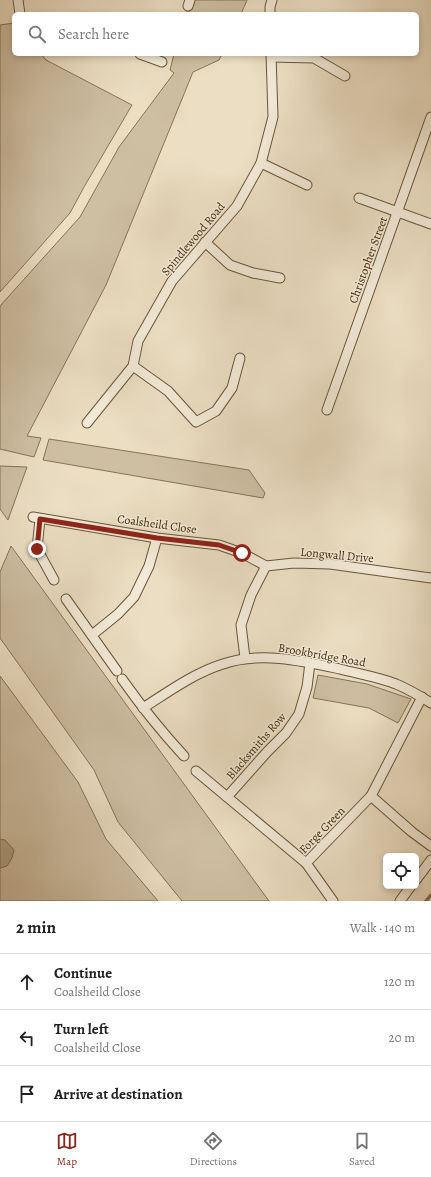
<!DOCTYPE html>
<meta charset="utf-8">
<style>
:root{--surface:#fff;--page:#f2f2f2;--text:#202124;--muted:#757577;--line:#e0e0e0;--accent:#8f2418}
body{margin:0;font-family:Alegreya,serif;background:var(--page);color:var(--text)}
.controls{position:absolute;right:12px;bottom:12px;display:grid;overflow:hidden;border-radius:6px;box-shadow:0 2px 6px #0003}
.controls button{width:36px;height:36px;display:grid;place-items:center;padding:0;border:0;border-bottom:1px solid var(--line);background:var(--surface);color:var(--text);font:20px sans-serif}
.stop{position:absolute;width:12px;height:12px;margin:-9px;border:3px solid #8f2418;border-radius:50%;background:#fff}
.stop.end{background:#8f2418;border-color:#fff;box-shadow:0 1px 4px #0008}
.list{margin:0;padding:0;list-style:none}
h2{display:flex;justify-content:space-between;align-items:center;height:52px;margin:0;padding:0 16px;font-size:17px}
h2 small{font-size:13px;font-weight:400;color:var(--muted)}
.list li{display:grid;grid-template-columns:26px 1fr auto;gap:12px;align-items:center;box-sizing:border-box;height:56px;padding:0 16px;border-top:1px solid var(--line)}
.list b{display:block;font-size:15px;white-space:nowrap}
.list p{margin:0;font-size:13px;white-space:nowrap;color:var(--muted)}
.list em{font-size:13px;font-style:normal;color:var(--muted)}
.icon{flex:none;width:22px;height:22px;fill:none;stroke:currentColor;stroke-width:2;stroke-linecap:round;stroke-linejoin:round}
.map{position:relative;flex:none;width:431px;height:901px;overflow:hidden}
.search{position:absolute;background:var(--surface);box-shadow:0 2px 6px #0003;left:12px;right:12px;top:12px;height:44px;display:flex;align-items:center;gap:10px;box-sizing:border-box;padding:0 14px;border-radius:6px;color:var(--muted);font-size:15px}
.sheet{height:220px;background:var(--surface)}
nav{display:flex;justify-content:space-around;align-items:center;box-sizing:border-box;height:56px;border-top:1px solid var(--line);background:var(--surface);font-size:11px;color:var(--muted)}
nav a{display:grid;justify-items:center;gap:2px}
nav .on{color:var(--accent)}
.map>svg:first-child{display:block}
</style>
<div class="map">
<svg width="431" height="901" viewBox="0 0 431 901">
<rect width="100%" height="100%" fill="#ebdec3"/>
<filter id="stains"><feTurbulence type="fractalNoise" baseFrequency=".005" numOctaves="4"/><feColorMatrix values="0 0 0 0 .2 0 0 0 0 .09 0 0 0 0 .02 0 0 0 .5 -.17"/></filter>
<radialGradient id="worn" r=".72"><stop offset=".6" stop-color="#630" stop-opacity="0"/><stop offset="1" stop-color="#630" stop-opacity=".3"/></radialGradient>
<!-- green -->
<g fill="#cebfa3" stroke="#867456">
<polygon points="190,0 247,0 241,14 186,14"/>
<polygon points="14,23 14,54 41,54 46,60 132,105 84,187 70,213 0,292 0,25"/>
<polygon points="174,54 222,54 219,60 193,72 106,285 27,436 41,438 34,457 0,449 0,306 80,217 119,147 174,73 170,70"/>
<polygon points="49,439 249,470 265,493 263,498 43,460"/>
<polygon points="0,466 27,467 8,520 0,509"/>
<polygon points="11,546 269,901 182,901 118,822 94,770 0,638 0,572"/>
<polygon points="318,675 367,684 411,699 398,723 369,708 313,698"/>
<polygon points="0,676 78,782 106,839 158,901 0,901"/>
</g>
<!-- water -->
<polygon fill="#b0a084" stroke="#827053" points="0,839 5,840 14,850 12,858 7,866 0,868"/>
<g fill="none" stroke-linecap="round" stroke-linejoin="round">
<!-- stream -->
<polyline stroke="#827053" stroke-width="3.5" points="426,901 431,895"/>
<defs>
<g id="street">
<polyline points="18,0 20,14"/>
<polyline points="188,6 190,0"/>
<polyline points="270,14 270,7 272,0"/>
<polyline points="140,54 162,62"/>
<polyline points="272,57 314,58 345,76"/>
<polyline points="261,163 307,185"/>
<polyline points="359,198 431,224"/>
<polyline points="205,242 230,265 253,273 280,278"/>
<polyline points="133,366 168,391 196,422 216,411 232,388 240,358"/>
<polyline points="327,410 431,117"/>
<polyline points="87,423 133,366 138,341 172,281 237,206 261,163 273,117 271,54"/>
<polyline points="33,517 157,538 219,545 242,553 266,566"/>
<polyline points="40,519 37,549 54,580"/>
<polyline points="66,599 117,671"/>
<polyline points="92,635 118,614 134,597 149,566 157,538"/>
<polyline points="245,658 241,625 251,595 266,566 294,563 330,564 431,578"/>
<path d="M122 679C141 706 161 731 184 756"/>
<path d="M143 708C168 692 194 673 223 664 260 651 303 661 340 669 359 674 378 677 396 684 408 689 420 696 431 703"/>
<polyline points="196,771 306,863"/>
<polyline points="371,796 412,832 431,846"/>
<polyline points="227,797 267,752 286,733 299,714 307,687 310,663"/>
<polyline points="416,880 431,860"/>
<polyline points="333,901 306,863 371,796 422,697"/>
<polyline points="400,901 411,886"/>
</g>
</defs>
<!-- street casing -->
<use href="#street" stroke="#695638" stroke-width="11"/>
<!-- street -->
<use href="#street" stroke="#f2ead8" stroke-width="9"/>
</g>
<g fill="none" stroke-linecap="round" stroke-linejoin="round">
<!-- route -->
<polyline stroke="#8f2418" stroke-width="5" points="37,549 40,519 157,538 219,545 242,553"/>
</g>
<g text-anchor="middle" stroke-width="3" stroke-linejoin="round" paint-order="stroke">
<!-- street labels -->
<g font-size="12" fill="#3e2909" stroke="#f2ead8">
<text transform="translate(193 239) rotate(-50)" y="4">Spindlewood Road</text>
<text transform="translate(368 260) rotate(-70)" y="4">Christopher Street</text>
<text transform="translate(157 524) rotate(8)" y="4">Coalsheild Close</text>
<text transform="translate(337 555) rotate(5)" y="4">Longwall Drive</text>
<text transform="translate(322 655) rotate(10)" y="4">Brookbridge Road</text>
<text transform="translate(256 746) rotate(-49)" y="4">Blacksmiths Row</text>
<text transform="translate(322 830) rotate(-46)" y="4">Forge Green</text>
</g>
</g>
<rect width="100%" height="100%" filter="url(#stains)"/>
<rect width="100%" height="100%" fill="url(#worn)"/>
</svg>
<div class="controls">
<button><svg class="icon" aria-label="locate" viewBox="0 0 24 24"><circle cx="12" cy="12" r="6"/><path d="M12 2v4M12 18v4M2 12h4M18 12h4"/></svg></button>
</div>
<div class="stop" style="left:242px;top:553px"></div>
<div class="stop end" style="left:37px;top:549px"></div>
<div class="search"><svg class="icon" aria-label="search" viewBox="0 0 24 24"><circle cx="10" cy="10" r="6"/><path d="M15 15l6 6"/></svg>Search here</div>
</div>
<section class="sheet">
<h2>2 min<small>Walk · 140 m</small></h2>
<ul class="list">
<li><svg class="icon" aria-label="ahead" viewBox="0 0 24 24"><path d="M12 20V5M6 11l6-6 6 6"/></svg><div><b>Continue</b><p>Coalsheild Close</p></div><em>120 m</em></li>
<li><svg class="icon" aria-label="left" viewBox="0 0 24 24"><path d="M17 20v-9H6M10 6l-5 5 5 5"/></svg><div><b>Turn left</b><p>Coalsheild Close</p></div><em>20 m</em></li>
<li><svg class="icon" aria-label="arrive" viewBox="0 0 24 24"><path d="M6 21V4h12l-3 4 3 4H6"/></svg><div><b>Arrive at destination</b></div></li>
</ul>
</section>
<nav>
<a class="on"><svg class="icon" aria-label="map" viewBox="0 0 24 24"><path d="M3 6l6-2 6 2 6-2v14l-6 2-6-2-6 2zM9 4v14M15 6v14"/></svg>Map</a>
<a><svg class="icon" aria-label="directions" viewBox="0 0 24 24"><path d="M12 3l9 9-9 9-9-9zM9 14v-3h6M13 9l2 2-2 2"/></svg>Directions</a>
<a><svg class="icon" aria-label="saved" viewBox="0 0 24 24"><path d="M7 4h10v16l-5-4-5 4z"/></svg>Saved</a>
</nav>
